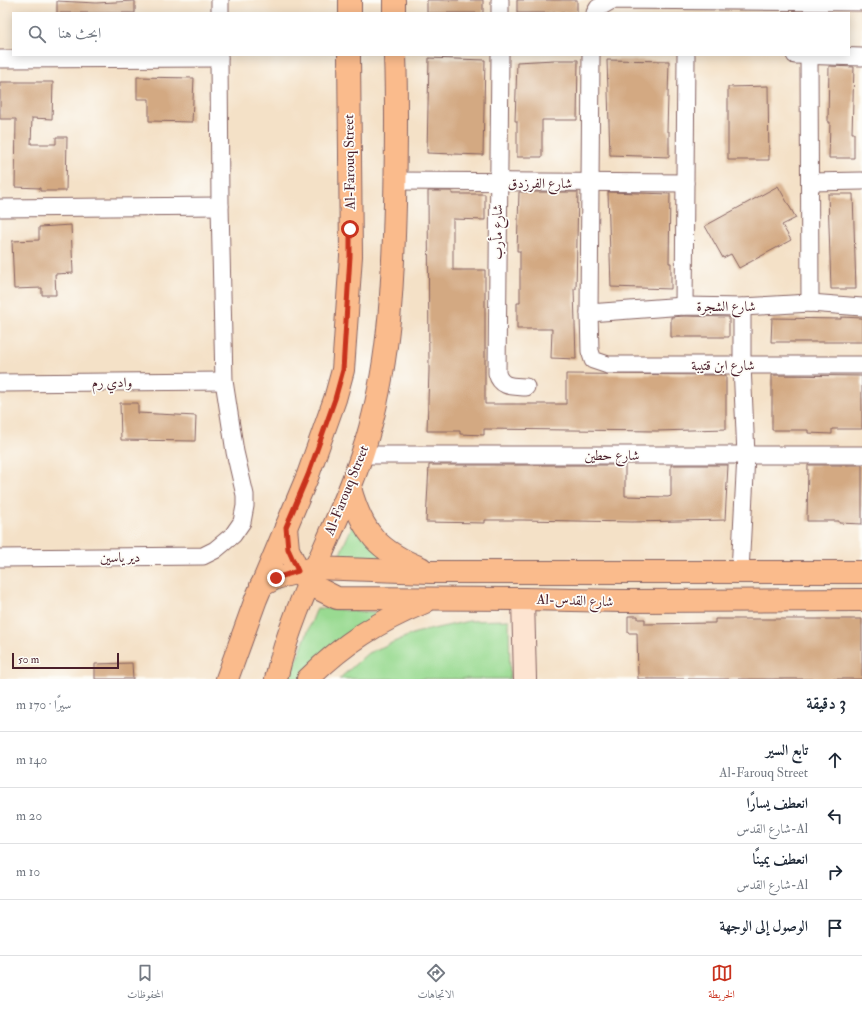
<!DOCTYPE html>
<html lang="ar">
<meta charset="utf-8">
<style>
:root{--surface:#fff;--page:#f2f2f3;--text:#1f2937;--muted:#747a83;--line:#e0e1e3;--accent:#c8321e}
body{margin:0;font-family:"IM FELL Double Pica",Amiri,serif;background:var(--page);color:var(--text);direction:rtl}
.scale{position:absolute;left:12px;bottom:10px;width:107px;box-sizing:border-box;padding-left:4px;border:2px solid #4a1f2b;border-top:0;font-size:11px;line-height:14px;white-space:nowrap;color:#4a1f2b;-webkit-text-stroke:3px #fdfcf7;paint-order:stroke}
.stop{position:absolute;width:12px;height:12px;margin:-9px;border:3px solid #c8321e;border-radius:50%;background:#fff}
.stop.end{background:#c8321e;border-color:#fff;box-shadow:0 1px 4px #0008}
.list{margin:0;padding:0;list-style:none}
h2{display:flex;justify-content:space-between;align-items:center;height:52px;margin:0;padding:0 16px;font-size:17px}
h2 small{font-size:13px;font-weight:400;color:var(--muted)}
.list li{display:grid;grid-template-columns:26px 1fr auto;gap:12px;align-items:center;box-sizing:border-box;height:56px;padding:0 16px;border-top:1px solid var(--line)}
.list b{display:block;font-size:15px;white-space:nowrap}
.list p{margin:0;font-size:13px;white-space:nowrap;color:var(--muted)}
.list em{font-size:13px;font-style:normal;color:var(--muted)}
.icon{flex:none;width:22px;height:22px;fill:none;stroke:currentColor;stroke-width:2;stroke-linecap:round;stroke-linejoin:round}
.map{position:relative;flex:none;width:862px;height:679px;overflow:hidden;direction:ltr}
.search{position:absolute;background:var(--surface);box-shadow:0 2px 10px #0003;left:12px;right:12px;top:12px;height:44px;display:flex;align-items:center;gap:10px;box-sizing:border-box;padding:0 14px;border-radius:0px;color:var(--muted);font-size:15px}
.sheet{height:276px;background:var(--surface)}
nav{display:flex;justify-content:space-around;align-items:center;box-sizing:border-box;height:56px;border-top:1px solid var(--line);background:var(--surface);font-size:11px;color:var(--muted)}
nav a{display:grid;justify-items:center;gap:2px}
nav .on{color:var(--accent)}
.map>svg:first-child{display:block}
</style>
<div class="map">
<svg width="862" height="679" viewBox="0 0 862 679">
<rect width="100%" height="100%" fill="#fdfcf7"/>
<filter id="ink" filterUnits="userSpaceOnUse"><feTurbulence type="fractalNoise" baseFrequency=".025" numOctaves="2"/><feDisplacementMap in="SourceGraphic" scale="8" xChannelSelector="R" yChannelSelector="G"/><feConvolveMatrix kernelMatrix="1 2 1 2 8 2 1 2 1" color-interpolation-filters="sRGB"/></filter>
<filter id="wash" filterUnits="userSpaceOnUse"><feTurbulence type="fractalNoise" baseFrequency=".012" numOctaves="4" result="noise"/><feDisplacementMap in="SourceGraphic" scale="16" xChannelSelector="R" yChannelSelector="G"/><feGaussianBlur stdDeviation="0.9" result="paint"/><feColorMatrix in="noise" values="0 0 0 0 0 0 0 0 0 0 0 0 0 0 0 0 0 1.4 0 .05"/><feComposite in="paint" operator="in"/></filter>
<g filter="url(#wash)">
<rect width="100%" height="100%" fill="#f4e1c7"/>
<!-- green -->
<g fill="#99da91" stroke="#727c5e">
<polygon points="353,524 388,562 336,563"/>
<polygon points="317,608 387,613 299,679 289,679"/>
<polygon points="509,620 510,679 339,679 368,653 415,633 469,621"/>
</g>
<g id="blocks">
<!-- building -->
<g fill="#d3a982">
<rect x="427" y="0" width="56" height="13"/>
<rect x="517" y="0" width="60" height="13"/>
<polygon points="57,1 96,3 135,1 135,13 57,13"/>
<polygon points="429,58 485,60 483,155 427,153"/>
<polygon points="554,60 578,60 577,120 542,120 542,157 517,157 517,121 515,121 517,62"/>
<polygon points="607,60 669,61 667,131 669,131 669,157 610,155"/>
<polygon points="829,66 854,67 852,133 854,133 854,158 829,158 830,122 828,122"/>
<polygon points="137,77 194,78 192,122 149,121 149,99 137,99"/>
<polygon points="0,82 53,82 52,119 32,118 31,144 56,144 56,137 67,137 66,191 40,191 40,188 15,187 16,119 0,119"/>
<polygon points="768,86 769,160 728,160 728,87"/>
<polygon points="778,186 796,218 782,225 791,240 739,268 731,254 723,258 705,226"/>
<polygon points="428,191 452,191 452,194 485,194 485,220 453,219 453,270 485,270 485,404 566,404 566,374 726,375 726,429 657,431 484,429 484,435 460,434 460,431 427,431 429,371"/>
<polygon points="519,192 578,192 576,289 574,289 576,359 551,358 552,329 517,329 517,303 520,303 520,251 517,251"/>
<polygon points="608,192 670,194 669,263 671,263 671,289 611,287"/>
<polygon points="828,194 853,194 856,289 831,289"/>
<polygon points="71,225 73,273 55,274 56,295 42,295 42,288 14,289 12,241 39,240 39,227"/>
<polygon points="684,316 729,317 729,337 671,337 671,317"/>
<polygon points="841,317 862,318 862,342 771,342 772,318 841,319"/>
<polygon points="772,375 862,376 862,429 832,429 832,434 808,433 808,430 772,430"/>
<polygon points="120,403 138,403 138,413 196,416 195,441 121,440"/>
<polygon points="429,465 625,465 625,496 668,497 671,496 671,465 728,465 725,520 632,522 522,520 485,520 485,523 426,522"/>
<polygon points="808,465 862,465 862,524 839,523 839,521 807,521"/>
<polygon points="628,616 638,616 638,619 645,619 645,624 715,623 715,619 862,619 862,679 638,679 637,633 628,633"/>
<polygon points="132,663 133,679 95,679 95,664"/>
</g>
</g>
</g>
<g filter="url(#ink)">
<use href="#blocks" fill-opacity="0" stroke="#866362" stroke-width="1"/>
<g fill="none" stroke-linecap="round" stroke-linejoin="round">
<defs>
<g id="street">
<polyline points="220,13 220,0"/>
<polyline points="500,13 500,0"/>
<polyline points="595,13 598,8 612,0 862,2"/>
<path d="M500 55 497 373C501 388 513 386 526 387"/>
<polyline points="591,55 589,313 590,351 593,360 608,365 862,365"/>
<polyline points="795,55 862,57"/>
<polyline points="809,55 810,303"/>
<polyline points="0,59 219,58"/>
<polyline points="395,181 685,183"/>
<polyline points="811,182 862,181"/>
<polyline points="0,208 220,206"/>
<polyline points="684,306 686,55"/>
<polyline points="589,313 684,306 742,307 810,303 862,307"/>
<polyline points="0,383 224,381"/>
<polyline points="361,455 862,455"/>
<polyline points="0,558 203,556 215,550 233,535 242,522 245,506 245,495 235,452 224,381 220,206 219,55"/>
<polyline points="740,572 746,455 742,365 742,307"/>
</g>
<polyline id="secondary" points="523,599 525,679"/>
<g id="primary">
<polyline points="350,13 350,0"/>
<polyline points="394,13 394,0"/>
<path d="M350 488C362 532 378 551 421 568"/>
<polyline points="286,527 288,549 298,571 307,583 337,598 523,599 621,601 862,600"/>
<polyline points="261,586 276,578 314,568 430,572 862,572"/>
<polyline points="227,679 256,599 308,475 335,399 343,370 351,256 349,55"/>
<path d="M276 679C296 591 347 515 370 428 390 355 393 280 395 204 396 154 397 105 395 55"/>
<path d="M308 679C343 644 379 621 425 602"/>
</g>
</defs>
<!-- street casing -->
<use href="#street" stroke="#866362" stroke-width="19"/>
<!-- secondary casing -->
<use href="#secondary" stroke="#866362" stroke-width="24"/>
<!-- primary casing -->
<use href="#primary" stroke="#866362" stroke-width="24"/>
<!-- street -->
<use href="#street" stroke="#fff" stroke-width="17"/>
<!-- secondary -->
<use href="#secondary" stroke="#fde4d1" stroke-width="22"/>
<!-- primary -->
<use href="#primary" stroke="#fabb8c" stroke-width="22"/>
</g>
</g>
<g fill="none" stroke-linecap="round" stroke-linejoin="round" filter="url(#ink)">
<!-- route -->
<polyline stroke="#c8321e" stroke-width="5" points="276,578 298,571 288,549 286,527 308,475 335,399 343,370 350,256 350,229"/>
</g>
<g text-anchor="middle" stroke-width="3.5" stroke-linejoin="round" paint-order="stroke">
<!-- street labels -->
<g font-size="14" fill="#4a1f2b" stroke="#fdfcf7">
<text transform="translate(349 162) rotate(-91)" y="5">Al-Farouq Street</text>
<text x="540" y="188">شارع الفرزدق</text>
<text transform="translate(497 232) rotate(-90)" y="5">شارع مأرب</text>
<text x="726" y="311">شارع الشجرة</text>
<text x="723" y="370">شارع ابن قتيبة</text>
<text x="112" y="387">وادي رم</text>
<text x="612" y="460">شارع حطين</text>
<text transform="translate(346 490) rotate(-68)" y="5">Al-Farouq Street</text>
<text transform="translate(120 557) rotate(-1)" y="5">دير ياسين</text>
<text transform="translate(575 600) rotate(2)" y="5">Al-شارع القدس</text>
</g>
</g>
</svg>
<div class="scale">50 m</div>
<div class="stop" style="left:350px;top:229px"></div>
<div class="stop end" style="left:276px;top:578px"></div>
<div class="search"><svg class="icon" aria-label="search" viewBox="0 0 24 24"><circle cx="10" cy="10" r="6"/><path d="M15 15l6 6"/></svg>ابحث هنا</div>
</div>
<section class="sheet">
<h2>3 دقيقة<small>سيرًا · 170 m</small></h2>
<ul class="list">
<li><svg class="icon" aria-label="ahead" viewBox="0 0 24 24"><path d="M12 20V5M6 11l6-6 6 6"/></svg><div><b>تابع السير</b><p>Al-Farouq Street</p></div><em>140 m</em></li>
<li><svg class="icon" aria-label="left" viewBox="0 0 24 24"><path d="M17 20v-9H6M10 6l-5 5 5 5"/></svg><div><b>انعطف يسارًا</b><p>Al-شارع القدس</p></div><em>20 m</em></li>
<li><svg class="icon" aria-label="right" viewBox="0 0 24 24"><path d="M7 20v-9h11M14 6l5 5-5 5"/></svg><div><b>انعطف يمينًا</b><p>Al-شارع القدس</p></div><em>10 m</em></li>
<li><svg class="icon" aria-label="arrive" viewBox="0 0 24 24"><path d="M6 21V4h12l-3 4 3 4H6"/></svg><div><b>الوصول إلى الوجهة</b></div></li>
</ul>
</section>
<nav>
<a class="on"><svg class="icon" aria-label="map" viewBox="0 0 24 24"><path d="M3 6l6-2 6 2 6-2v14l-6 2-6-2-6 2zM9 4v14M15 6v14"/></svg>الخريطة</a>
<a><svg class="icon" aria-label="directions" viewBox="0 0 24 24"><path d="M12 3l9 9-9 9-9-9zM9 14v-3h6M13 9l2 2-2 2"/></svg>الاتجاهات</a>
<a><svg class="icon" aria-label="saved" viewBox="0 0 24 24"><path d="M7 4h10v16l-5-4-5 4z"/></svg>المحفوظات</a>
</nav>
